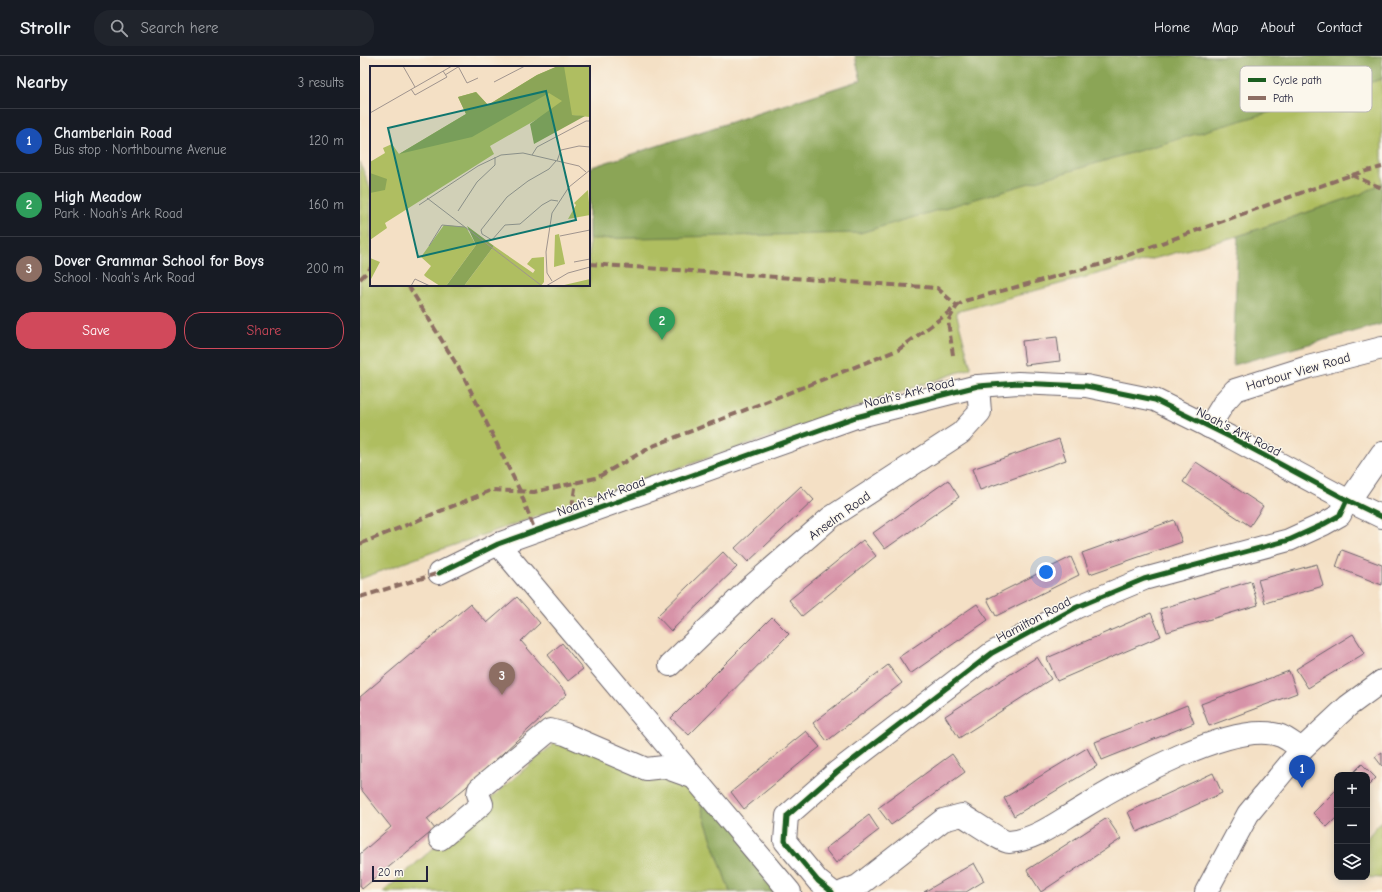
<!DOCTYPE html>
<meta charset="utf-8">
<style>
:root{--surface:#171b24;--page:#20242c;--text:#f1f3f6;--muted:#9ea1a6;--line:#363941;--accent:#d1495b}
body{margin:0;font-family:"Comic Neue",sans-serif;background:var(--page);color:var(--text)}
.controls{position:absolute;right:12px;bottom:12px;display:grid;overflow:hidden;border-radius:8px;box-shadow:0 2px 10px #0003}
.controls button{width:36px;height:36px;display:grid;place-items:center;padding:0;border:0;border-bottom:1px solid var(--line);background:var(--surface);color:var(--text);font:20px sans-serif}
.scale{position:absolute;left:12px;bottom:10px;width:56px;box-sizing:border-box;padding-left:4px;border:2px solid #22223b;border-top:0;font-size:11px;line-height:14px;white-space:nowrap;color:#22223b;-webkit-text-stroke:3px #fbf7ec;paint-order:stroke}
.you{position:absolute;left:686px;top:516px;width:14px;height:14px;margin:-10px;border:3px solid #fff;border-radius:50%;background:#1a73e8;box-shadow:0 0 0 6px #1a73e833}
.badge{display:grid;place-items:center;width:26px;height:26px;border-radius:50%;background:var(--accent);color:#fff;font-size:13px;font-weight:700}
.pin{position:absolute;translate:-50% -33px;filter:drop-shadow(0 1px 2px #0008)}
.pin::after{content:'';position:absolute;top:21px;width:14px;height:12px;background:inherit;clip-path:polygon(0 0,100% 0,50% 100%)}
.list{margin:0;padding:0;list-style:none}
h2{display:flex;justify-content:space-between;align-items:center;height:52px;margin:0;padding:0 16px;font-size:17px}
h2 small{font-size:13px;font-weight:400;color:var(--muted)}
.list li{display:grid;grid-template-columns:26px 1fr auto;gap:12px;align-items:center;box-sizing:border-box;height:64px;padding:0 16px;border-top:1px solid var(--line)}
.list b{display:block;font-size:15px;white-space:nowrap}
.list p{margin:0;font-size:13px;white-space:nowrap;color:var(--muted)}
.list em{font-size:13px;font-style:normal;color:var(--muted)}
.actions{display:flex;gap:8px;padding:12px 16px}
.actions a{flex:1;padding:9px 0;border:1px solid var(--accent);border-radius:16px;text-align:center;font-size:14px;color:var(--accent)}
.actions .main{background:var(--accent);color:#fff}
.icon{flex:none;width:22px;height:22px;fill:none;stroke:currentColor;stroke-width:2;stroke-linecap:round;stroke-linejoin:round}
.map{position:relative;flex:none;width:1022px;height:836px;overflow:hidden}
header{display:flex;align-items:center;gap:24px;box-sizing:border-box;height:56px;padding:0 20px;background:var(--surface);border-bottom:1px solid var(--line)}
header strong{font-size:19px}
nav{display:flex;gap:22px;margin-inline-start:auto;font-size:14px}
.search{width:280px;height:36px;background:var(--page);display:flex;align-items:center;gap:10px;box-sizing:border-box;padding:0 14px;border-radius:16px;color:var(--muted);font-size:15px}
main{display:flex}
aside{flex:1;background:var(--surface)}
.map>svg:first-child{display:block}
</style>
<header>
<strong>Strollr</strong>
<div class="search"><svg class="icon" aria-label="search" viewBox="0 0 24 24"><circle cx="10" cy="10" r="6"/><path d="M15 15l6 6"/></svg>Search here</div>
<nav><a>Home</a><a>Map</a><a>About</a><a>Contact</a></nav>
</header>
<main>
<aside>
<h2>Nearby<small>3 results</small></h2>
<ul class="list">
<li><span class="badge" style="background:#1a4fb4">1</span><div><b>Chamberlain Road</b><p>Bus stop · Northbourne Avenue</p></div><em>120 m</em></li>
<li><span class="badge" style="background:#2e9e5b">2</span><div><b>High Meadow</b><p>Park · Noah's Ark Road</p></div><em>160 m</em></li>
<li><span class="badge" style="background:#8d6e63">3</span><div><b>Dover Grammar School for Boys</b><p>School · Noah's Ark Road</p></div><em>200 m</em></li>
</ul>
<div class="actions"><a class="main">Save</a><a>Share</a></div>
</aside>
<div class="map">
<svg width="1022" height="836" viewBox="0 0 1022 836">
<rect width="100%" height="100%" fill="#fbf7ec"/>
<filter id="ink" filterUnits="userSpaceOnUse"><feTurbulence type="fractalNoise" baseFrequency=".025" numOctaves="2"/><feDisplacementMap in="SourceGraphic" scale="8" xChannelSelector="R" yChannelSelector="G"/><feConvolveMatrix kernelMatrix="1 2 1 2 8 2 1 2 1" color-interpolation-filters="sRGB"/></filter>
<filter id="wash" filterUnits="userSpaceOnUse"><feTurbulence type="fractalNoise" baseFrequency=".012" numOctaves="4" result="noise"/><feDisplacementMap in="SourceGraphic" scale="16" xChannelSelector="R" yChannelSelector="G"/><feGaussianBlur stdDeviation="0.9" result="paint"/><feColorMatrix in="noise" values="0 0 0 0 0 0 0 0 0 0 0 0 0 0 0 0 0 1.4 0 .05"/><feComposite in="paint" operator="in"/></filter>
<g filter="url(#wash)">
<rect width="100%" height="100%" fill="#f4e0c5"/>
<!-- green -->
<g fill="#afbe61" stroke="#68704e">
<polygon points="495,0 642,0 644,3 655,0 1022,0 1022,145 1001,138 878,180 596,256 611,312 76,495 0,523 0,106 11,134 11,229 229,229 229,112 501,24"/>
<polygon points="205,678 333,721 344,761 370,836 23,836"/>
<polygon points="1022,764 1022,822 999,821 1007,821 1007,782"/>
</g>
<!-- forest -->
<g fill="#8ba557" stroke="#566449">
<polygon points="495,0 642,0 644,3 655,0 1022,0 1022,23 500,177 229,183 229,112 501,24"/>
<polygon points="1022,127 1022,268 873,309 878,180 1001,138"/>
<polygon points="333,721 426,815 444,836 370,836 344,761"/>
</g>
<g id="blocks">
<!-- building -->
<g fill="#d793a8">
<polygon points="697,281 700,305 665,309 662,285"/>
<polygon points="699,383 706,404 620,434 612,413"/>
<polygon points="836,406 903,450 890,470 823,426"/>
<polygon points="588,424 599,441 525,493 513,477"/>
<polygon points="441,430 454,444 388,506 375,492"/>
<polygon points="814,464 822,486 730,518 722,497"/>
<polygon points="503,484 516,500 442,560 429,544"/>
<polygon points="982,494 1022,509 1022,529 976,511"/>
<polygon points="363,496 377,511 311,575 297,560"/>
<polygon points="711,501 719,519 636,560 627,543"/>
<polygon points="957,508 963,530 905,547 898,524"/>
<polygon points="891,525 898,549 807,576 800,553"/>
<polygon points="157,541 180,567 161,585 207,638 105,732 67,763 75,773 2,833 0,830 0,798 31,771 0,732 0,641 110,548 127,567"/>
<polygon points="617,548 628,564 550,618 539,601"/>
<polygon points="791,557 801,580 697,625 687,602"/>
<polygon points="412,561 429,578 329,679 311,662"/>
<polygon points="993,578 1005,597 948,632 936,613"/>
<polygon points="202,587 223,613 208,625 188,599"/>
<polygon points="677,601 691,623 599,682 585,660"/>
<polygon points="528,609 542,627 467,685 453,667"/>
<polygon points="929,615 937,637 849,670 841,648"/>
<polygon points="827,649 834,667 742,704 735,686"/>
<polygon points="446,675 460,691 384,753 371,736"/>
<polygon points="727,692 737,710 654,760 644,742"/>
<polygon points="1022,696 1022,710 1015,701"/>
<polygon points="592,698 605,716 531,769 518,752"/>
<polygon points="1002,708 1016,722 1007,731 1007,719 991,719"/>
<polygon points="853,717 862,737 777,776 768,756"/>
<polygon points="977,733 977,761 967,771 953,757"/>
<polygon points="509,759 519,774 476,807 465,793"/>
<polygon points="747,762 761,783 681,836 667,814"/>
<polygon points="614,807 624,825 606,836 564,836"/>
</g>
</g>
</g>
<g filter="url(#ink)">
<use href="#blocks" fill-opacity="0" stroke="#6c646b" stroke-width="1"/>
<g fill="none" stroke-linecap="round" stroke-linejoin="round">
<defs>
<g id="minor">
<polyline points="849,371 865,345 875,334 948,311 1022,292"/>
<polyline points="989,445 1022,397"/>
<polyline points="138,488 430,836"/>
<polyline points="79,517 138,488 496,361 618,330 658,327 726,330 795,344 872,382 987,444 1022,461"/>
<polyline points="310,609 393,529 470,462 601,377 620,356 618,330"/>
<polyline points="80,783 122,748 118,738 119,733 190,674 205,678 286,713 304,711 332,721"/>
<polyline points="472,836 458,825 425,785 427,760 477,716 632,597 717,551 784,523 929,484 964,468 980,459 987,444"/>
<path d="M483 836 498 830 583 764 602 759C611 764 642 786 649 786 676 784 699 765 722 752 762 727 875 662 921 680 928 683 935 689 942 693"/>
<polyline points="846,836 888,758 942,693 988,650 1022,625"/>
</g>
</defs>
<!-- minor casing -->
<use href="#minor" stroke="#6c646b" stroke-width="24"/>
<!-- minor -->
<use href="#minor" stroke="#fff" stroke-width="22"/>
<!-- quiet -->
<g stroke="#8d6e63" stroke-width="4" stroke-dasharray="8 4" stroke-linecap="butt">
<polyline points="991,119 1022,132"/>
<polyline points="229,208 577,232 597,250 588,265 593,299"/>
<polyline points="0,223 11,212"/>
<polyline points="48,229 103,319 160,435 175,475"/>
<polyline points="210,463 216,426"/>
<polyline points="0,488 132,434 174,436 236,422 293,390 538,294 604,245 746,207 991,119 1022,111"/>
<polyline points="0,541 79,517"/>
</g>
<defs>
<g id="cycleway">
<polyline points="79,517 138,488 496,361 618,330 658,327 726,330 795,344 872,382 987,444 1022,461"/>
<polyline points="472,836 458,825 425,785 427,760 477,716 632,597 717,551 784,523 929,484 964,468 980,459 987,444"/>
</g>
</defs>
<!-- cycleway casing -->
<use href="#cycleway" stroke="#fbf7ec" stroke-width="8"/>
<!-- cycleway -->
<use href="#cycleway" stroke="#1b5e20" stroke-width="5"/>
</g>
</g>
<g text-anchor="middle" stroke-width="3" stroke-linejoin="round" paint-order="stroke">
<!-- street labels -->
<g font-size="13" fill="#22223b" stroke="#fbf7ec">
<text transform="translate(938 315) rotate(-16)" y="5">Harbour View Road</text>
<text transform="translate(549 336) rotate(-14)" y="5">Noah's Ark Road</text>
<text transform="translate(879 375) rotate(27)" y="5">Noah's Ark Road</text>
<text transform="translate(241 440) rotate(-20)" y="5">Noah's Ark Road</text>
<text transform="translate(479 459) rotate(-36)" y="5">Anselm Road</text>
<text transform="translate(673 563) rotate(-28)" y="5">Hamilton Road</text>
</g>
</g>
<!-- overview -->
<g transform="translate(10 10)">
<rect width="220" height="220" fill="#f4e0c5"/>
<path d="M188 0H220V51L178 47 120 80 124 88 15 157 17 162 0 174V96L15 87 13 82 22 78 29 88 96 48 88 31 106 26 118 39 167 9ZM218 124 220 149 198 153 206 139 204 137ZM74 159 96 161 106 179 76 220H70L56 211 54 209 61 200 51 191ZM189 168 195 198 184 201 185 169ZM124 180 163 207 165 204 157 198 162 192 174 191V216L171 220H94ZM0 192 10 196 0 215ZM220 213V220H190Z" fill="#afbe61"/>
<path d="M188 0H194L202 49 215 50 164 78 160 58 192 35 179 27 102 71 29 88 96 48 88 31 106 26 118 39 167 9ZM0 107 17 113 15 124 0 127ZM97 160 124 180 94 220H76L106 179Z" fill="#8ba557"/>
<path fill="none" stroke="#a0948e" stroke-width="1" d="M33 0 45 21M88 0 97 17 108 12M75 9 88 1M124 16 155 0M41 23 45 29 77 11 73 5M0 47 82 0M162 89 167 81 216 55H220M186 95 179 103 158 115 137 131 111 164 112 168 122 174 135 159 150 158 172 139 181 134 188 135M187 95 191 84 209 80 220 81M57 132 172 220M49 139 108 100 131 89 153 87 209 100 216 106M88 145 107 116 125 99V91M190 170 220 164M59 180 72 159 94 161M204 196 220 193M182 215 177 207 176 186 182 147 199 121 220 104M41 220 45 213 60 220M176 220 198 207 220 201"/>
<path fill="#0f766e" fill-opacity="0.15" stroke="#0f766e" stroke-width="2" d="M176 25 206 154 48 191 18 62Z"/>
<rect width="220" height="220" fill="none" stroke="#22223b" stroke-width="2"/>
</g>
<!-- legend -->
<rect x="880" y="10" width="132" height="46" rx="6" fill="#fbf7ec" stroke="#bab7b7" stroke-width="1"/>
<rect x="888" y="22" width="18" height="4" fill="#1b5e20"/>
<rect x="888" y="40" width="18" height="4" fill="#8d6e63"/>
<g font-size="11" fill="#22223b">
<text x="913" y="28">Cycle path</text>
<text x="913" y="46">Path</text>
</g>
</svg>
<div class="controls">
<button>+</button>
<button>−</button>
<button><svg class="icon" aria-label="layers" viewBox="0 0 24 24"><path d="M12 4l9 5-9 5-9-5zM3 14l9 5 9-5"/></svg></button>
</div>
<div class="scale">20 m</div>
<div class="you"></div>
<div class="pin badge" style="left:942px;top:732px;background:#1a4fb4">1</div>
<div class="pin badge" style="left:302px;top:284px;background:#2e9e5b">2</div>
<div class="pin badge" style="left:142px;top:639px;background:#8d6e63">3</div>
</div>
</main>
